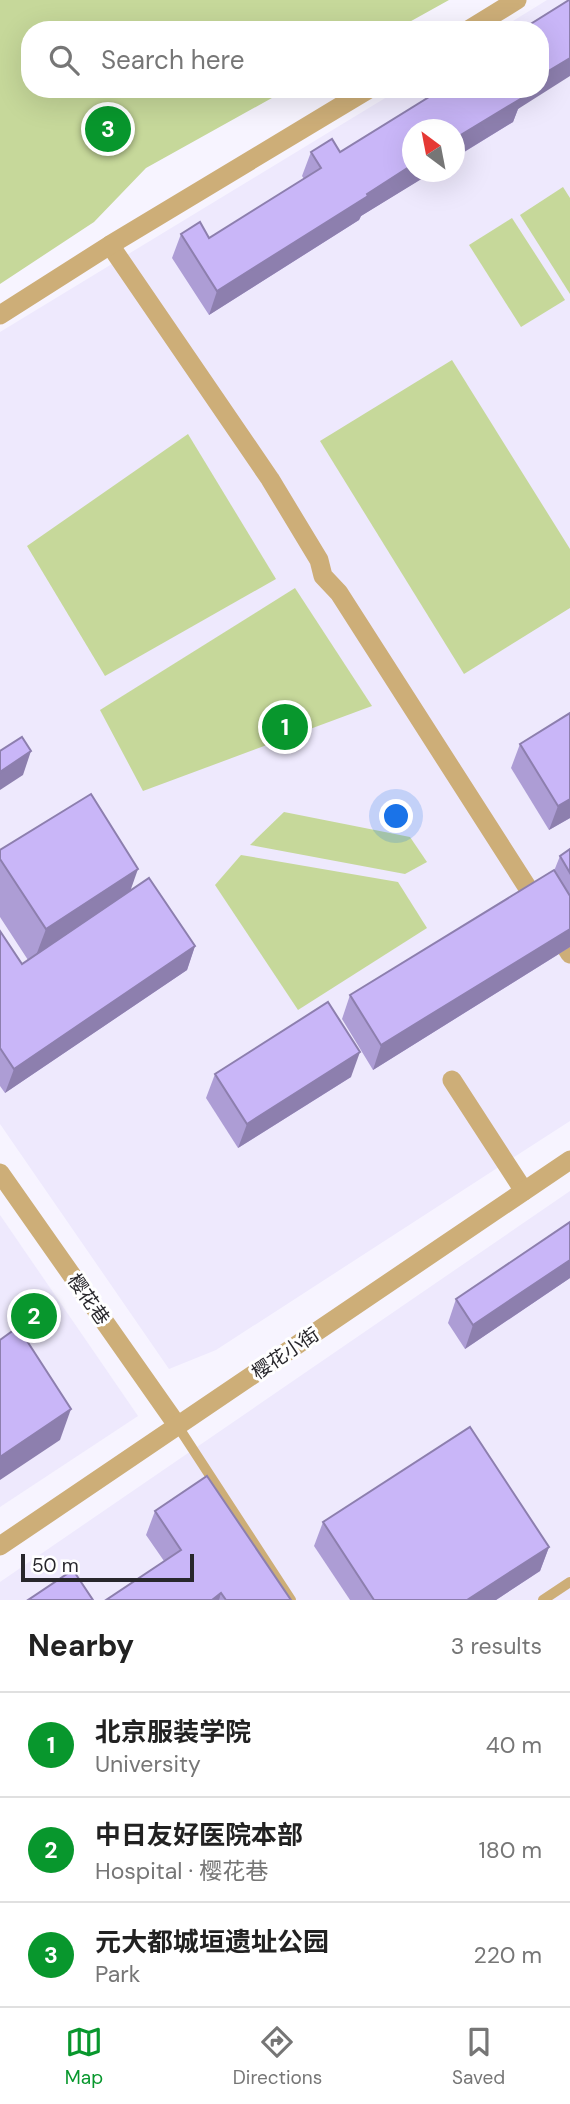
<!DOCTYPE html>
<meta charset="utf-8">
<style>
:root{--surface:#fff;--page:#f2f2f2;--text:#222;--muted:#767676;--line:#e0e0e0;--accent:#08972d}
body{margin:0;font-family:"DM Sans","Noto Sans SC",sans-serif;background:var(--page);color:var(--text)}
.compass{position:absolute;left:402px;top:119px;width:63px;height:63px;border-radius:50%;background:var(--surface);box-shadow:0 7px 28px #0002;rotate:328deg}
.scale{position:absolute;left:21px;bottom:18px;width:173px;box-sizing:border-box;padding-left:7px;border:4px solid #28272c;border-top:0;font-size:19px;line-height:24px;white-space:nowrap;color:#28272c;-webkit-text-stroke:5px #fff;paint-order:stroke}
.you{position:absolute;left:397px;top:817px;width:24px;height:24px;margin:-18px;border:5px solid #fff;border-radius:50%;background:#1a73e8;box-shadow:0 0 0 10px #1a73e833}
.badge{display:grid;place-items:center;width:46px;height:46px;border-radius:50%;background:var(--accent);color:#fff;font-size:23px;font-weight:700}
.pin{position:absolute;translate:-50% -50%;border:4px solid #fff;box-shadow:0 2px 7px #0006}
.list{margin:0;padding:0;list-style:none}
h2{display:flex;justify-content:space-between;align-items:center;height:91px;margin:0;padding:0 28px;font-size:30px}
h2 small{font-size:23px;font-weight:400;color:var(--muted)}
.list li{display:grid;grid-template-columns:46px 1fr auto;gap:21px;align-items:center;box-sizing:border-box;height:105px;padding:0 28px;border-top:2px solid var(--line)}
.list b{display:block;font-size:26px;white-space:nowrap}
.list p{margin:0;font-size:23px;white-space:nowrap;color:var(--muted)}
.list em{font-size:23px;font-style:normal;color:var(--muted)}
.icon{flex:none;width:38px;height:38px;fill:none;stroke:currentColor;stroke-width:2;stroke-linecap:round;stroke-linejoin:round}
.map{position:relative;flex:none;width:570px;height:1600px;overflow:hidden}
.search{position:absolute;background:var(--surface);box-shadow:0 7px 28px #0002;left:21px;right:21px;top:21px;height:77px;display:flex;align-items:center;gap:18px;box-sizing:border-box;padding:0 24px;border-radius:28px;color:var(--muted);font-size:26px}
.sheet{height:406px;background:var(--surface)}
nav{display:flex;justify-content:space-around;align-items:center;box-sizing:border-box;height:98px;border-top:2px solid var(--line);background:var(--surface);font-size:19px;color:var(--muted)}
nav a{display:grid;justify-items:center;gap:4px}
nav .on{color:var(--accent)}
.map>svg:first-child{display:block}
</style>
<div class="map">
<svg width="570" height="1600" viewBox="0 0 570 1600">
<rect width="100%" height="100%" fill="#f7f4ff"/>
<!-- built -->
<g fill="#eee9fd" fill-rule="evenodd">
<path d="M547 0H570V1121L216 1350 169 1369 0 1124V332L400 89H540V30H498ZM412 130H454V172H412Z"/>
<polygon points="570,1191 570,1600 0,1600 0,1582"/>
<polygon points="0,1215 138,1416 0,1507"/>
</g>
<!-- green -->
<g fill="#c6d89a">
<polygon points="0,0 449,0 395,30 30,30 30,89 288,89 146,168 94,222 0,284"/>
<polygon points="563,187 570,198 570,294 520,215"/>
<polygon points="512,218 565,300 521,327 469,245"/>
<polygon points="452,360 570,549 570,608 464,674 320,441"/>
<polygon points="188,434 276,579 105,676 27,546"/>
<polygon points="295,588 372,706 143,791 100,710"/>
<polygon points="284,812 410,837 427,862 405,874 250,845"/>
<polygon points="241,855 398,882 427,928 298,1010 215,885"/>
</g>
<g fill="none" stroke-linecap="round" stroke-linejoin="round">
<!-- lane -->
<g stroke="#cdae78" stroke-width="10">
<polyline points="177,1425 291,1600"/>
<polyline points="543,1600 570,1582"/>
</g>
<!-- street -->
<g stroke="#cdae78" stroke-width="19">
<polyline points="468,30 517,0"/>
<polyline points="110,245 270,479 319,560 323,576 339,593 570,954"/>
<polyline points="0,315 110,245 369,89"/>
<polyline points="452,1080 524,1191"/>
<polyline points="0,1173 177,1425"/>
<polyline points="0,1546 570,1160"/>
</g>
</g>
<!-- wall -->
<g fill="#ad9dd5">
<polygon points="442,89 540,89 518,109 513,122 361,216 359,220 209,315 172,258 181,234 209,238 304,179 302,176 311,152 340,152"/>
<polygon points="520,744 570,818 549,830 511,768"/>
<polygon points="570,849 570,947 373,1070 342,1019 350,995 554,871 560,856"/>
<polygon points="0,850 130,891 195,946 187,970 5,1093 0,1086 0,931 22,964 28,960 0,917"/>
<polygon points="215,1074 351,1077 238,1148 206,1098"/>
<polygon points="570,1222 570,1278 465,1349 448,1323 456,1299"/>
<polygon points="155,1511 291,1600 106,1600 164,1561 146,1535"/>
<polygon points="323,1522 549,1547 540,1571 496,1600 350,1600 314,1546"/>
</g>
<!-- shaded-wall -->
<g fill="#8d7fae">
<polygon points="570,58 570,76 518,109 513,122 454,158 454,139 514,102 519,89 540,89 540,76"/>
<polygon points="412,165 412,172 433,172 361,216 359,220 209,315 217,291 367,194"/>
<polygon points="31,751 23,775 0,790 0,772"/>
<polygon points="570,799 570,818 549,830 558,806"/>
<polygon points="138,869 125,906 32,966 46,929"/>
<polygon points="570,929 570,947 373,1070 381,1045"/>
<polygon points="195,946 187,970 5,1093 14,1069"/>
<polygon points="360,1052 351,1077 238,1148 247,1124"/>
<polygon points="570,1260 570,1278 465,1349 473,1325"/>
<polygon points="71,1409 60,1440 0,1480 0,1457"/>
<polygon points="549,1547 540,1571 496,1600 467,1600"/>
<polygon points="221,1593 219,1600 212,1600"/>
</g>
<!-- building -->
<g fill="#c9b6f8" stroke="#8d7fae" stroke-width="2">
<polygon points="569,0 570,0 570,58 540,76 540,30 521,30"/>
<polygon points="442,89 517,89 522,98 454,139 454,130 412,130 412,165 367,194 368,196 217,291 181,234 200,222 209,238 321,168 311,152 332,139 340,152"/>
<polygon points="570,713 570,799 558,806 520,744"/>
<polygon points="22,737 31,751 0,772 0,751"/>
<polygon points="91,794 138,869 46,929 0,859 0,850"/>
<polygon points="570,849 570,873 560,856"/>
<polygon points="554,870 570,896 570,929 381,1045 350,995"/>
<polygon points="149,878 195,946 14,1069 0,1048 0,931 22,964"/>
<polygon points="328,1002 360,1052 247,1124 215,1074"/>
<polygon points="570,1222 570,1260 473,1325 456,1299"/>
<polygon points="18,1327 71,1409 0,1457 0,1340"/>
<polygon points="470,1427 549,1547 467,1600 374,1600 323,1522"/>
<polygon points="207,1476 291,1600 226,1600 221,1593 212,1600 106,1600 181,1550 155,1511"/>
<polygon points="73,1570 93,1600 28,1600"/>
</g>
<g text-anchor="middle" stroke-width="6" stroke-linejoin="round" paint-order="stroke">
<!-- street labels -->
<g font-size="19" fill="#28272c" stroke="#fff">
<text transform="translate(89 1299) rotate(55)" y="7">樱花巷</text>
<text transform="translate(285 1353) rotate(-34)" y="7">樱花小街</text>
</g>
</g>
</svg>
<svg class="compass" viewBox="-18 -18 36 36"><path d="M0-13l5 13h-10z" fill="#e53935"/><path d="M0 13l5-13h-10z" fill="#767676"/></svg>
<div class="scale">50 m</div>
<div class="you"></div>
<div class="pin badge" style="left:285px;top:727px">1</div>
<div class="pin badge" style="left:34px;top:1316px">2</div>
<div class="pin badge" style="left:108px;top:129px">3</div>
<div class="search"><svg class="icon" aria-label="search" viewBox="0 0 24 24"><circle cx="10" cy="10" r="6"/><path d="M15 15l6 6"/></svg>Search here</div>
</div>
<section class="sheet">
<h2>Nearby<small>3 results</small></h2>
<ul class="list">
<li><span class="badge">1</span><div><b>北京服装学院</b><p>University</p></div><em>40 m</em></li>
<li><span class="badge">2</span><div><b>中日友好医院本部</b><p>Hospital · 樱花巷</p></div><em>180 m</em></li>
<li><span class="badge">3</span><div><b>元大都城垣遗址公园</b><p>Park</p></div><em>220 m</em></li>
</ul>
</section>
<nav>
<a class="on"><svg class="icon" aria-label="map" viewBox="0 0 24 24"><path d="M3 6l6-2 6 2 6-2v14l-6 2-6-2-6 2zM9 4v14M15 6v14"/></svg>Map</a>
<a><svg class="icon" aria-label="directions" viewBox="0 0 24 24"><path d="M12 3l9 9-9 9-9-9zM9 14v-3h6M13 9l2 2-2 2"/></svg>Directions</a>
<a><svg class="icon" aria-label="saved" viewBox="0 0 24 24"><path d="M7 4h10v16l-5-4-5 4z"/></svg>Saved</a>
</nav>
